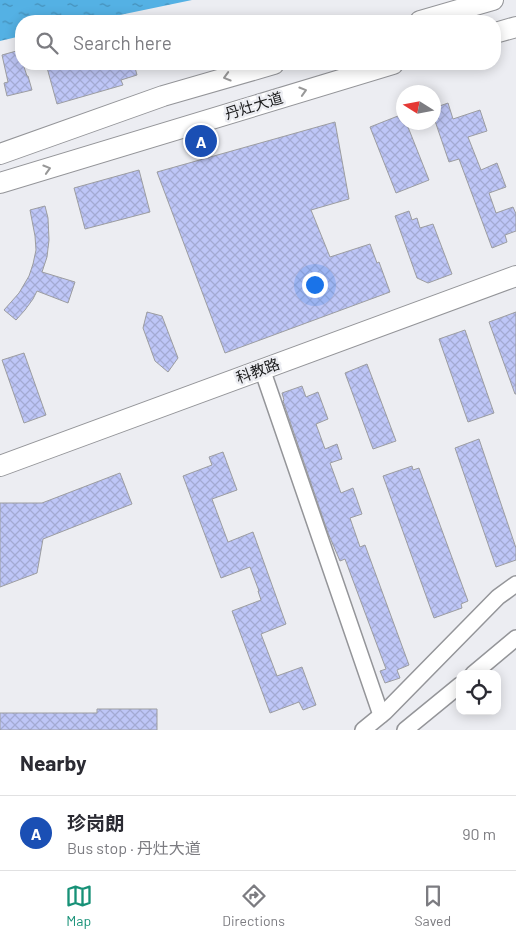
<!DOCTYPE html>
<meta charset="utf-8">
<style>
:root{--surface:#fff;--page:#f2f2f3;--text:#2b2b33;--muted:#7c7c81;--line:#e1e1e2;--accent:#179177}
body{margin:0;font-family:Barlow,"Noto Sans SC",sans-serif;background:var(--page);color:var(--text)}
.controls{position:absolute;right:15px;bottom:15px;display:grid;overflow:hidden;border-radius:10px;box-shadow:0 2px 12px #0003}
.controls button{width:45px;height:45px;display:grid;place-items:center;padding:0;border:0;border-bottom:1px solid var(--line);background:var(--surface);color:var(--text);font:25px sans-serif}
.compass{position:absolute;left:396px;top:85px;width:45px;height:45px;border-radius:50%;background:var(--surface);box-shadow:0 2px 12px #0003;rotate:281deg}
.you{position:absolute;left:314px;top:284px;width:18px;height:18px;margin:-12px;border:4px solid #fff;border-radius:50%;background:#1a73e8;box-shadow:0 0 0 8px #1a73e833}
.badge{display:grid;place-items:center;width:32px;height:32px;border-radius:50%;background:var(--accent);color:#fff;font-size:16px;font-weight:700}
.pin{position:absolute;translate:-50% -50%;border:2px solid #fff;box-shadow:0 1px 5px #0006}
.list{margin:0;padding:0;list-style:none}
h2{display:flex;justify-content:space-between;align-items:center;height:65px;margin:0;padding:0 20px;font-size:21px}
h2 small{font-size:16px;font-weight:400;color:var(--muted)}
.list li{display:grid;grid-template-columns:32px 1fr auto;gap:15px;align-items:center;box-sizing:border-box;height:75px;padding:0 20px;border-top:1px solid var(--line)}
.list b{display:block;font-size:19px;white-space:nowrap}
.list p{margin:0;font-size:16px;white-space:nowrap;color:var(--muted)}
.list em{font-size:16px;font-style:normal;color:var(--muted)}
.icon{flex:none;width:28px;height:28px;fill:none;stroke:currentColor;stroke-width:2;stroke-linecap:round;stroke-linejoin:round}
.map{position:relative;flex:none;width:516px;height:730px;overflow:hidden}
.search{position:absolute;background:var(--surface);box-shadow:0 2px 12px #0003;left:15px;right:15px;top:15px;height:55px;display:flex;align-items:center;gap:12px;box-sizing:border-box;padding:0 18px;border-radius:20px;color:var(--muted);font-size:19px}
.sheet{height:140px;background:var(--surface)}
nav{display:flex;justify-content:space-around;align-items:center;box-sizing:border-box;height:70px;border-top:1px solid var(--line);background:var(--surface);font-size:14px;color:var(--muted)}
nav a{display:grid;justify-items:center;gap:2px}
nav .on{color:var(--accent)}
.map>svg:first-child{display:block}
</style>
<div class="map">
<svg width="516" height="730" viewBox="0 0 516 730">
<defs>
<pattern id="water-ripples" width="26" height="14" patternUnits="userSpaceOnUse" patternTransform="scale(1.25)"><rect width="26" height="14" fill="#54b1e4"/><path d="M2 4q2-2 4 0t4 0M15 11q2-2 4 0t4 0" fill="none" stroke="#458fb8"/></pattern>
<pattern id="building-cross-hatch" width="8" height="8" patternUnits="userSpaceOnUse" patternTransform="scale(1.25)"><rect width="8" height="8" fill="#bec6f7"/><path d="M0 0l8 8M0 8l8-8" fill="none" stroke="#a3aad3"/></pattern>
</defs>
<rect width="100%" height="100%" fill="#ecedf2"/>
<!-- water -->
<polygon fill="url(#water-ripples)" points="0,0 192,0 91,21 21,21 21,36 0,41"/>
<!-- building -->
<g fill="url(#building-cross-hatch)" stroke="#9c9da1">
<polygon points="20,50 21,64 23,64 27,76 28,76 32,90 7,96 4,83 8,82 2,55"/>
<polygon points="46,64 134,64 137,75 121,80 123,85 57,104"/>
<polygon points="448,103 453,119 480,110 487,131 468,137 481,170 497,163 506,187 489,193 496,213 513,207 516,214 516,231 505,235 507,242 492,248 459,159 449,162 434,118 434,108"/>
<polygon points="403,114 404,122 406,122 429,180 396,193 370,127"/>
<polygon points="335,122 349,199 311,210 330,257 370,244 377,263 379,262 390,292 225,353 157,172"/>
<polygon points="139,170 150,212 85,229 74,188"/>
<polygon points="45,206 48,218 49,240 47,257 42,272 75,282 68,303 37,291 33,299 25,310 16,320 4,310 19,293 29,276 33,264 36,250 35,236 30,210"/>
<polygon points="409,211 412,220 417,218 420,228 433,224 452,274 428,283 417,278 395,216"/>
<polygon points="147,312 162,316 178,358 168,372 155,361 143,328"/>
<polygon points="516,312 516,394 515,394 489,322"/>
<polygon points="465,330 494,413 468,422 439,339"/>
<polygon points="24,353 46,415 24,423 2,360"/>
<polygon points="367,364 396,441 373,449 345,373"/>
<polygon points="302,386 306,397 318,392 328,419 316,424 325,449 337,444 342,459 330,463 341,493 353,488 362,514 350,518 360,547 365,545 409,665 397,670 400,678 385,683 380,671 386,669 345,559 340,561 328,533 283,401 284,400 282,393"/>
<polygon points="479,439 516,548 516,560 496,567 455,448"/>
<polygon points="223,452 237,490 212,499 228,542 253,532 286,624 261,634 277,676 302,667 316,705 303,710 299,702 270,713 232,611 261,600 258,591 259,591 250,567 221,578 183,476 212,465 209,457"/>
<polygon points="412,466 413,470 419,468 468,601 461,604 462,608 434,618 383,476"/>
<polygon points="120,473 132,504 43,539 37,573 0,587 0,503 42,503"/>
<polygon points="97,709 157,709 157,730 0,730 0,713 97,713"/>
</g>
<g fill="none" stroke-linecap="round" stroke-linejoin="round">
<defs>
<g id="street">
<polyline points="262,369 381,715"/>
<polyline points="473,674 516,638"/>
<polyline points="363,730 385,712 498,597 516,584"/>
<polyline points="405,730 460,685"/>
</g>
<g id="secondary">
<polyline points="420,21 493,0"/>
<polyline points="495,33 516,27"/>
<polyline points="0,154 163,96 274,64"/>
<polyline points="0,183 393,64"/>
<polyline points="0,466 516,276"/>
</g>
</defs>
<!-- street casing -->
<use href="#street" stroke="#949599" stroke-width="18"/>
<!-- secondary casing -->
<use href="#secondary" stroke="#949599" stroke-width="22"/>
<!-- street -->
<use href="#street" stroke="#fff" stroke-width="15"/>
<!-- secondary -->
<use href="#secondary" stroke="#fff" stroke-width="20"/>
</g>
<!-- one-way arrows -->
<defs><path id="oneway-chevron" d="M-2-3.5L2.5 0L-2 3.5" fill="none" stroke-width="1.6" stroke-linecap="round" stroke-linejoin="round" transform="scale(1.25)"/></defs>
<g stroke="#989898">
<use href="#oneway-chevron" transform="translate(227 77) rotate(164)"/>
<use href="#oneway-chevron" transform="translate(303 91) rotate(-17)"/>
<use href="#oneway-chevron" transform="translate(47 169) rotate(-17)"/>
</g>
<g text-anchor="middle" stroke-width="5" stroke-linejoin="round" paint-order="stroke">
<!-- street labels -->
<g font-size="15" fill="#191a1b" stroke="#ecedf2">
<text transform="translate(254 106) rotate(-17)" y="5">丹灶大道</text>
<text transform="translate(258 371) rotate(-20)" y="5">科教路</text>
</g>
</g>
</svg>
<div class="controls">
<button><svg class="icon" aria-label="locate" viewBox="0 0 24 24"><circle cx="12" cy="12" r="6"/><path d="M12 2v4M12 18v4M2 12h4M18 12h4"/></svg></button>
</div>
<svg class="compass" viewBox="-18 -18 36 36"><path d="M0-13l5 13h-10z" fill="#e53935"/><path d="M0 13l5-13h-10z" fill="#7c7c81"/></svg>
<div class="you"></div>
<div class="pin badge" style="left:201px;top:141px;background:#1a4fb4">A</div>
<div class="search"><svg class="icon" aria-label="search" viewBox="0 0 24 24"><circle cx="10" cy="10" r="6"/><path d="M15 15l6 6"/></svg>Search here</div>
</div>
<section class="sheet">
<h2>Nearby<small></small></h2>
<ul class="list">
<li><span class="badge" style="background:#1a4fb4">A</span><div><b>珍岗朗</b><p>Bus stop · 丹灶大道</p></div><em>90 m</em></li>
</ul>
</section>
<nav>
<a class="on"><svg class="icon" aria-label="map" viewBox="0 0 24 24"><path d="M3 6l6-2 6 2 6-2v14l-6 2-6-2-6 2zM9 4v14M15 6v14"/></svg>Map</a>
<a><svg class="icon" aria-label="directions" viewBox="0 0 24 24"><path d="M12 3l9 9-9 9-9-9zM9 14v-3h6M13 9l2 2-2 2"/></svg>Directions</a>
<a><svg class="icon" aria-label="saved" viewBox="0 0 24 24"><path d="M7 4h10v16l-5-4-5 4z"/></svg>Saved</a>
</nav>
